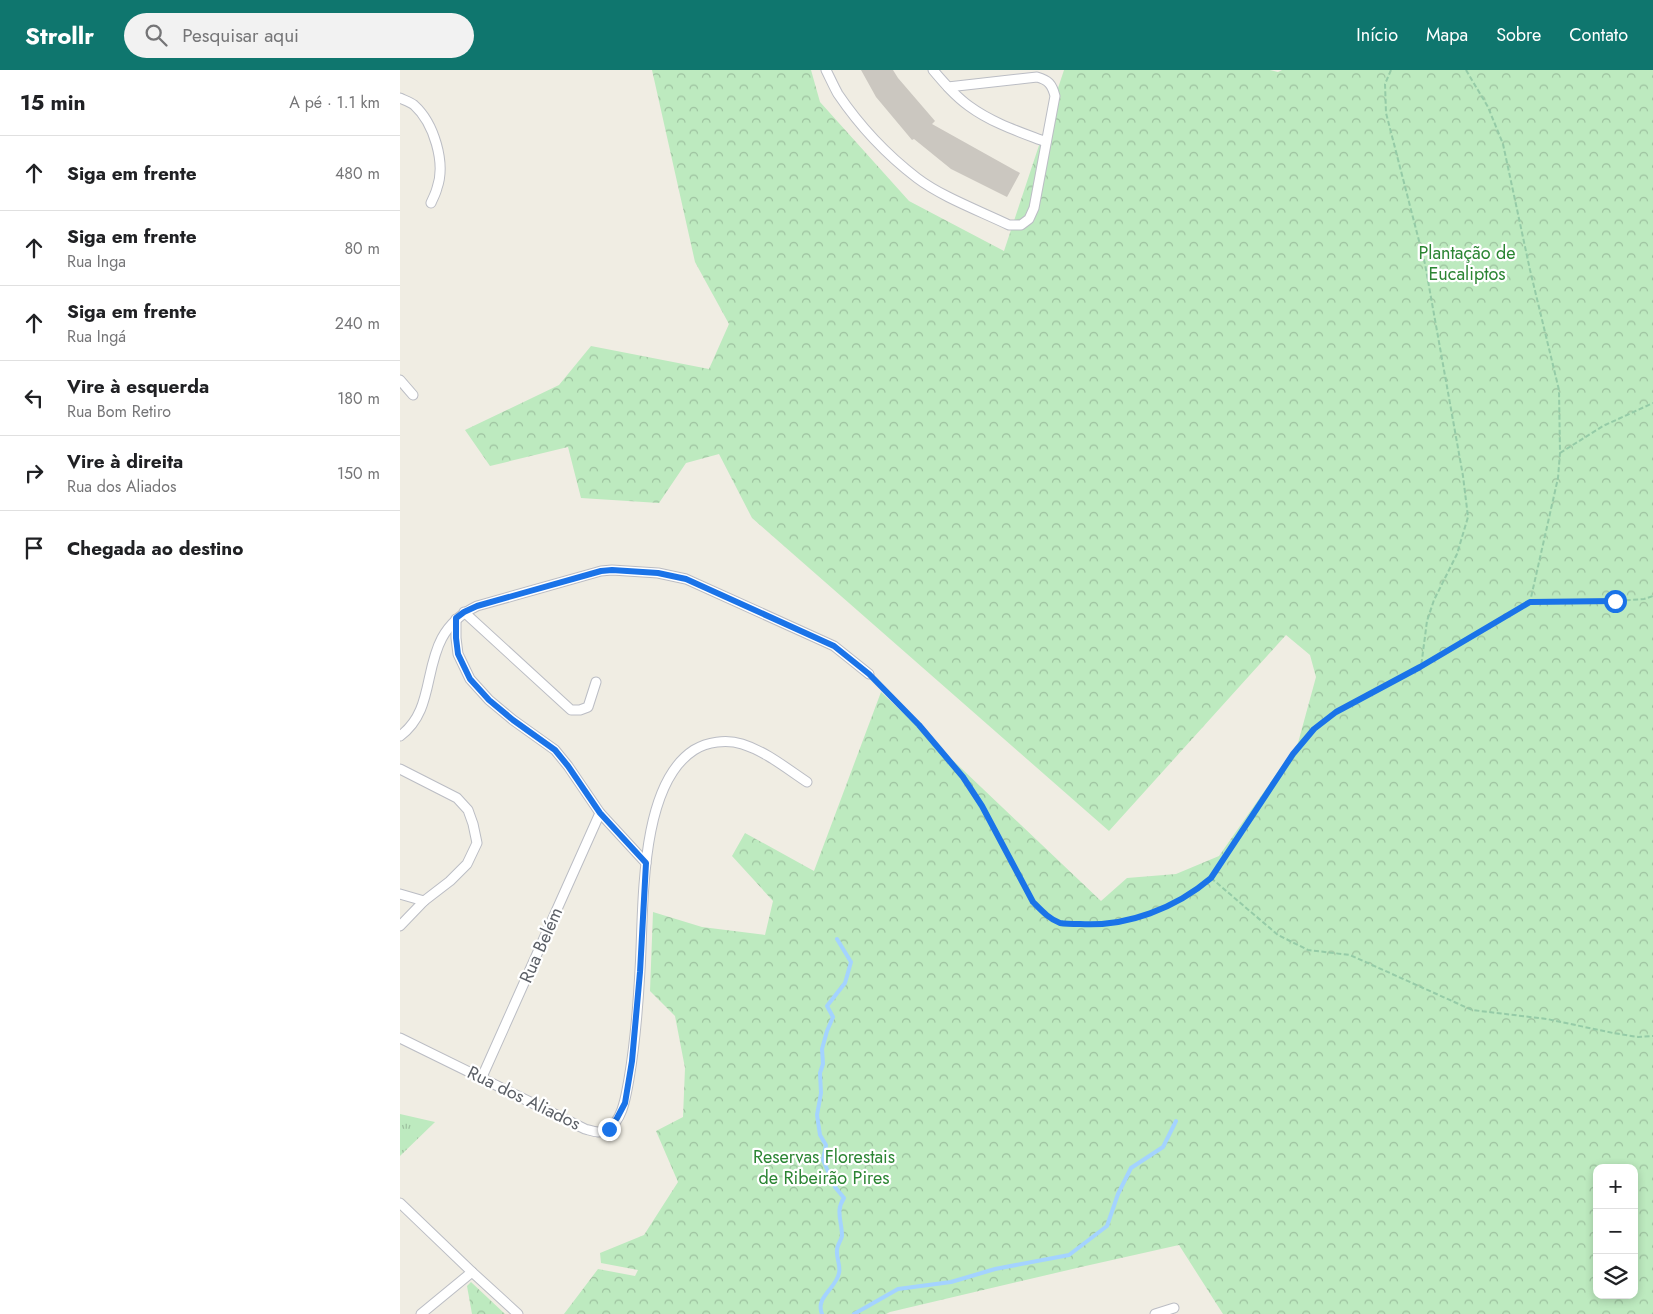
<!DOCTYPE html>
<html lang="pt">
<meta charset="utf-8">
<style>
:root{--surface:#fff;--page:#f2f2f2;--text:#202124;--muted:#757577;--line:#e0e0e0;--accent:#0f766e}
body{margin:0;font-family:Jost,sans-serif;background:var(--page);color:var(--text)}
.controls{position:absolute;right:15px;bottom:15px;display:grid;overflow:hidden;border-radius:10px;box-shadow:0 2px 8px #0003}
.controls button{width:45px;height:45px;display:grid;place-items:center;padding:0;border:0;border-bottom:1px solid var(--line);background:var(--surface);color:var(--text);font:25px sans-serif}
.stop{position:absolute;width:15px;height:15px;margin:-11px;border:4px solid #1a73e8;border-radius:50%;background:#fff}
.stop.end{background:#1a73e8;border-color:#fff;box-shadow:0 1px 5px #0008}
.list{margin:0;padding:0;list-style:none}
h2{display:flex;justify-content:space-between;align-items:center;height:65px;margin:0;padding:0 20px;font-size:21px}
h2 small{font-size:16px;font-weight:400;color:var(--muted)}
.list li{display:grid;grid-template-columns:32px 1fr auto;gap:15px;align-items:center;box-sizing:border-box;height:75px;padding:0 20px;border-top:1px solid var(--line)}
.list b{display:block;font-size:19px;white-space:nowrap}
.list p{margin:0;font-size:16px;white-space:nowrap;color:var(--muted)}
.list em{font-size:16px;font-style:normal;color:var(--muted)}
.icon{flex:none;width:28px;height:28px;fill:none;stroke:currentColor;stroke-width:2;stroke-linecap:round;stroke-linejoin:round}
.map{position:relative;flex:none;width:1253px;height:1244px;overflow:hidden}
header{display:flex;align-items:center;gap:30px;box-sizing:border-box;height:70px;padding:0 25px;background:var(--accent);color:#fff}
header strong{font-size:24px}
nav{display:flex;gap:28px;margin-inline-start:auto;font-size:18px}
.search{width:350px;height:45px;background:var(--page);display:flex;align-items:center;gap:12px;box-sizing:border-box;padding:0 18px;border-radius:28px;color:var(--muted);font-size:19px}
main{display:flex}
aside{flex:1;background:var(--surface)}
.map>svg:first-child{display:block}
</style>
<header>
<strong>Strollr</strong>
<div class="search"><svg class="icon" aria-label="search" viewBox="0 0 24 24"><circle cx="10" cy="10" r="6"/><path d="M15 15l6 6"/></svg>Pesquisar aqui</div>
<nav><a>Início</a><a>Mapa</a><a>Sobre</a><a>Contato</a></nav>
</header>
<main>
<aside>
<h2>15 min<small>A pé · 1.1 km</small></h2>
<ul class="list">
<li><svg class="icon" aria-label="ahead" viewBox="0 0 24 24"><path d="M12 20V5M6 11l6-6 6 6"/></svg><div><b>Siga em frente</b></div><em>480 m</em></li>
<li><svg class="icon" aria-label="ahead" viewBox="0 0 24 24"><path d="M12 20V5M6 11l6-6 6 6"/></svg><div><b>Siga em frente</b><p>Rua Inga</p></div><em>80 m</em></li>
<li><svg class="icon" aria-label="ahead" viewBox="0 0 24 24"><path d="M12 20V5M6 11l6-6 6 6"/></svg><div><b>Siga em frente</b><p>Rua Ingá</p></div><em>240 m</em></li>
<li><svg class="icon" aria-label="left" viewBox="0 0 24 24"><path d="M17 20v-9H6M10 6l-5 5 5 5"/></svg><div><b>Vire à esquerda</b><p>Rua Bom Retiro</p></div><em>180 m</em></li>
<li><svg class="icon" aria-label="right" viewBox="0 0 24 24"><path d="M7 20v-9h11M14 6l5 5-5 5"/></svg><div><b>Vire à direita</b><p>Rua dos Aliados</p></div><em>150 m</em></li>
<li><svg class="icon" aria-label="arrive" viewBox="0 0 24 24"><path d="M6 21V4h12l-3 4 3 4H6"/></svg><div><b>Chegada ao destino</b></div></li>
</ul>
</aside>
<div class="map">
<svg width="1253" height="1244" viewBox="0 0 1253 1244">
<defs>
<pattern id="forest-crowns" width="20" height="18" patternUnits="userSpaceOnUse" patternTransform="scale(1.25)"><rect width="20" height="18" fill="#bdeabf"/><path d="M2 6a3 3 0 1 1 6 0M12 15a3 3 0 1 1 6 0" fill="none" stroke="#9dc19f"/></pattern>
<pattern id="park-tufts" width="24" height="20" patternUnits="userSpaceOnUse" patternTransform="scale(1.25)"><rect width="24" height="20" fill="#bdeabf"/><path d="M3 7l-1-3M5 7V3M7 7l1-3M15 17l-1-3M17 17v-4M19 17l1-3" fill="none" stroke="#9dc19f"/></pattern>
</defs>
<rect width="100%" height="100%" fill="#f0ede3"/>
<!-- forest -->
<g fill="url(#forest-crowns)" fill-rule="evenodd">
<path d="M252 0H411L420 32 509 131 604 181 664 0H870L878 2 882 0H1253V1244H823L779 1175 681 1197 490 1242 486 1244H164L198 1199 235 1206 238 1200 201 1193 200 1183 244 1165 278 1112 256 1061 283 1047 285 998 275 946 250 921 253 842 302 857 365 865 373 831 332 786 345 763 414 801 481 622 701 831 727 808 776 804 819 786 898 673 916 607 910 585 886 565 709 761 352 448 319 384 286 393 259 433 181 428 168 377 90 396 65 360 159 315 191 276 309 299 329 254 295 192ZM1197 1098H1234V1225H1197Z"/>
<polygon points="71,1212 105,1244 72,1244 67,1216"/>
</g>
<!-- park -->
<polygon fill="url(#park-tufts)" points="0,1044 35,1052 0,1086"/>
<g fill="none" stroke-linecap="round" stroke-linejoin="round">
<!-- stream -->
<g stroke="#a4d3ff" stroke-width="4">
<path d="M422 1244C415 1227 436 1219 439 1203 441 1196 436 1188 437 1180 437 1175 441 1171 442 1166 442 1151 435 1141 444 1128L435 1117 423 1090 426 1075 420 1065 417 1045 421 1023 420 1003 423 994 422 979 427 961 433 947 427 936 445 913 451 892 437 869"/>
<polyline points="454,1244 498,1219 551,1212 595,1199 669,1185 707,1156 718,1124 731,1098 763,1077 776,1051"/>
</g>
</g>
<!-- building -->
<polygon fill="#cbc7c0" points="461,0 493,0 498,8 535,51 532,54 620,103 607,127 551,99 514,69 512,70 476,27"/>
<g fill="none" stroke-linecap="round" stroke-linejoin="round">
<defs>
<g id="street">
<path d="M426 0C430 8 434 17 438 24 459 55 487 85 517 108 542 127 580 141 609 155H621L629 149 634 138 655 26C652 14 648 10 637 7L548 17"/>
<path d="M533 0C544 13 555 26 569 36 592 53 620 62 646 72"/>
<path d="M0 28C4 30 10 32 14 35 34 53 46 93 37 118 36 123 33 128 31 133"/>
<polyline points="0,310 13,325"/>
<polyline points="64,542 171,640 180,640 188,637 196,612"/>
<polyline points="56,549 56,568 58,584 70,609 89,630 113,650 155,680 168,696 200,743 246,793"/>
<path d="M0 666C45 633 12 567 77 536L201 501 212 500 258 503 286 509 434 576 469 604"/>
<polyline points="0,699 57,728 68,740 73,754 77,773 67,794 50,811 24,831 0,856"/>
<polyline points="0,824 24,831"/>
<path d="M0 968 185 1059C193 1061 199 1064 207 1060 223 1051 226 1025 229 1009 235 974 238 937 240 900 244 840 238 716 294 680 307 672 326 669 342 674 365 681 386 698 407 712"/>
<polyline points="82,1007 200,743"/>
<polyline points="0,1133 72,1202 118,1244"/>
<polyline points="21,1244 72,1202"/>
<polyline points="755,1244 774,1238"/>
</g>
</defs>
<!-- street casing -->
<use href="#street" stroke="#bbbdc4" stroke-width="11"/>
<!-- path -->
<g stroke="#95cba7" stroke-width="2" stroke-dasharray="5 2.5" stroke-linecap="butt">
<polyline points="991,0 985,14 986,43 1025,194 1063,406 1068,447 1057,484 1034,530 1027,551 1021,597"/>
<polyline points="1066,0 1088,37 1103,74 1130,200 1159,320 1160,383 1158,408 1130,532"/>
<polyline points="1160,383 1203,356 1253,333"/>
<path d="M476 611 519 655 563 707 582 736 633 832C641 840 649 849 660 853 666 854 674 854 680 854 727 857 775 838 811 808L893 684 914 659 936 642 1021 597 1130 532 1215 531 1244 529 1253 526"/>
<polyline points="811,808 878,865 908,880 950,885 1072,940 1147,949 1213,963 1238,967 1253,966"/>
</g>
<!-- street -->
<use href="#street" stroke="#fff" stroke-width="9"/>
</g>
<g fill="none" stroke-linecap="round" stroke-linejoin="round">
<!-- route -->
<path stroke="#1a73e8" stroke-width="6" d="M209 1059 217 1048 225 1033 232 991 240 902 246 793 200 743 168 696 155 680 113 650 89 630 70 609 58 584 56 568V548L64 542 77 536 201 501 212 500 258 503 286 509 434 576 469 604 519 655 563 707 582 736 633 832C641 840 649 849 660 853 666 854 674 854 680 854 727 857 776 838 811 808L893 684 914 659 936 642 1020 597 1130 532 1215 531"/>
</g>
<g text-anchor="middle" stroke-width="4.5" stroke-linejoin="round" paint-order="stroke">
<!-- park labels -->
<g font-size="18" fill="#2b8533" stroke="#fff">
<text x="1067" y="189">Plantação de<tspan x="1067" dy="21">Eucaliptos</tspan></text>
<text x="424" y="1093">Reservas Florestais<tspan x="424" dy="21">de Ribeirão Pires</tspan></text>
</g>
<!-- street labels -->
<g font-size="18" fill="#5b5f66" stroke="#fff">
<text transform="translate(141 875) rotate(-66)" y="6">Rua Belém</text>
<text transform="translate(124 1028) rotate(26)" y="6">Rua dos Aliados</text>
</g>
</g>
</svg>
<div class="controls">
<button>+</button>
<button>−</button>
<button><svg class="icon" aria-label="layers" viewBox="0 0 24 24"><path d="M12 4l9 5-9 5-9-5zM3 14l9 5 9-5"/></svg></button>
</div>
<div class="stop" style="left:1215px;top:531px"></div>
<div class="stop end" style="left:209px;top:1059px"></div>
</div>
</main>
